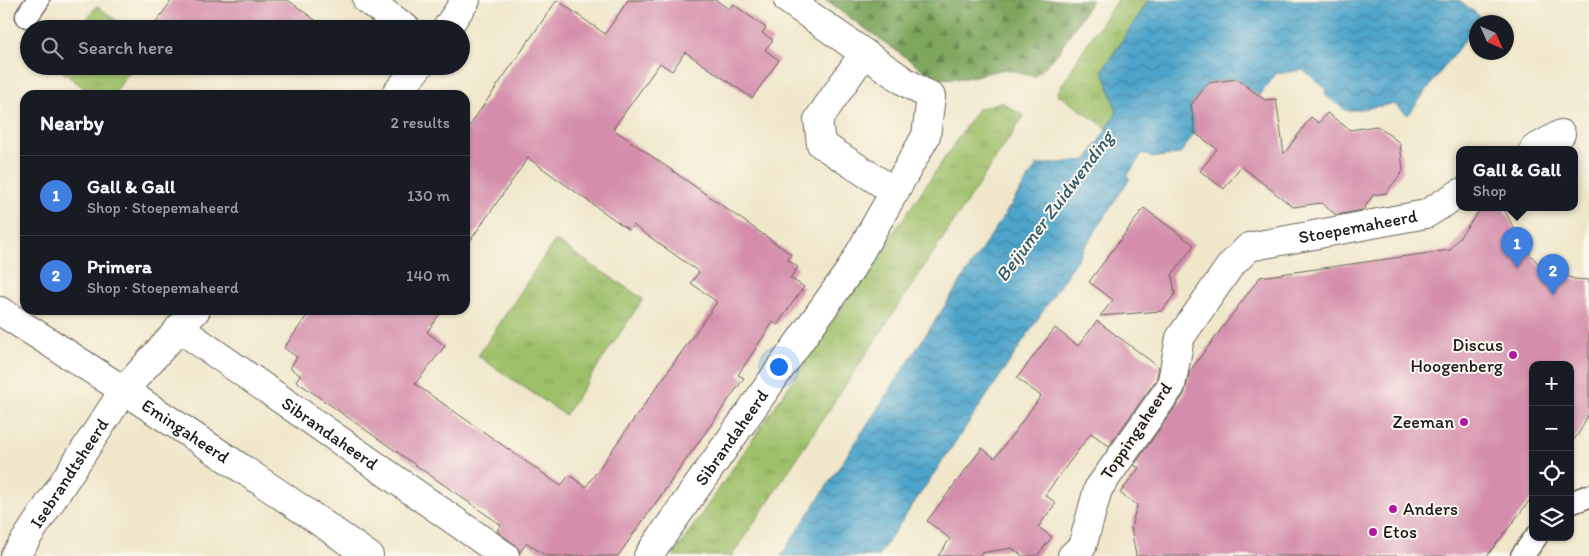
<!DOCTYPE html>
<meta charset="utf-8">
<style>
:root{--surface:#171b24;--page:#20242c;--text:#f1f3f6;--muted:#9ea1a6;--line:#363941;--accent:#7c3aed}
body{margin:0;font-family:Itim,sans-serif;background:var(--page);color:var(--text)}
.controls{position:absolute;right:15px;bottom:15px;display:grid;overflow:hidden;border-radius:10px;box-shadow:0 1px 4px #0004}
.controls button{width:45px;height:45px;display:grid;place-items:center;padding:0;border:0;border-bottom:1px solid var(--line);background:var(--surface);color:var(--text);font:25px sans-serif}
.compass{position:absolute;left:1469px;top:15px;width:45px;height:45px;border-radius:50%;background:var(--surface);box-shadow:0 1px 4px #0004;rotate:135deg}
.you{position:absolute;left:778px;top:366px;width:18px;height:18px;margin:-12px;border:4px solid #fff;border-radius:50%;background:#1a73e8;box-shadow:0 0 0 8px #1a73e833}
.badge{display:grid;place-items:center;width:32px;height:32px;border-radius:50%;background:var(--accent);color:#fff;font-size:16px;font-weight:700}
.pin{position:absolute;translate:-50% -41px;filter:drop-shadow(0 1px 2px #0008)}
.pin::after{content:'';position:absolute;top:26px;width:18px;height:15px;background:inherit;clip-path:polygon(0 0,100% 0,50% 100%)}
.popup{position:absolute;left:1456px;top:146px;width:122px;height:65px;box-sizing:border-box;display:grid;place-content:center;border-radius:10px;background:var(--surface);filter:drop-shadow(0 1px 4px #0005);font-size:16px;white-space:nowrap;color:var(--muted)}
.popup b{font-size:19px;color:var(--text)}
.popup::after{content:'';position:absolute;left:50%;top:100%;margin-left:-10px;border:10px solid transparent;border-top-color:var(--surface)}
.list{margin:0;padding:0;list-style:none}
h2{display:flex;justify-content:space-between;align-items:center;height:65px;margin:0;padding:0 20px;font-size:21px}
h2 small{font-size:16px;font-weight:400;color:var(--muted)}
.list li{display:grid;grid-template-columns:32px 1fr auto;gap:15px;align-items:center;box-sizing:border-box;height:80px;padding:0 20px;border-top:1px solid var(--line)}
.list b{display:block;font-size:19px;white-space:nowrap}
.list p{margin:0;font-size:16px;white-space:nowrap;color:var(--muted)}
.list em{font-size:16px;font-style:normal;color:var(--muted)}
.icon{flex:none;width:28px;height:28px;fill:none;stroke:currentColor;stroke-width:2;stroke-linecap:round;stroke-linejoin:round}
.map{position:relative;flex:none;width:1589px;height:556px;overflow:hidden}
.search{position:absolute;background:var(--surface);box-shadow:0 1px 4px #0004;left:20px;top:20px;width:450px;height:55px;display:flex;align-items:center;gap:12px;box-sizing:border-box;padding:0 18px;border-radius:28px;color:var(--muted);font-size:19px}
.panel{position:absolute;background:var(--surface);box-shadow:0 1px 4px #0004;left:20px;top:90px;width:450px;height:225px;border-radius:15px}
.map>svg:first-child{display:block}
</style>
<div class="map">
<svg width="1589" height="556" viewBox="0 0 1589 556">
<defs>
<pattern id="grass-tufts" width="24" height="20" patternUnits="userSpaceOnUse" patternTransform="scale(1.25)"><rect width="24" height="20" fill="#9ec069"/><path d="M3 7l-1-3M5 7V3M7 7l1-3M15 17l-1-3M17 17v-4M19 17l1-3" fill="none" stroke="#88a45a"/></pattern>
<pattern id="forest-firs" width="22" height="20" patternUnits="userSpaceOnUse" patternTransform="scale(1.25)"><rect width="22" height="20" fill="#7ea65d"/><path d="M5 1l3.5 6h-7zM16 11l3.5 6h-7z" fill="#66864c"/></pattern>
<pattern id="water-waves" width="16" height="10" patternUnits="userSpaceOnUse" patternTransform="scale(1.25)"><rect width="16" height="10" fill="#4ea4ca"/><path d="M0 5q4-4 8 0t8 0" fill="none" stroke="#4085a3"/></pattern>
</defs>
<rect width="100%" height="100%" fill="#fbf7ec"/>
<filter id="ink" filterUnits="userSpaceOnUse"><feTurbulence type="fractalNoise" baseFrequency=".02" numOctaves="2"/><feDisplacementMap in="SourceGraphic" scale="10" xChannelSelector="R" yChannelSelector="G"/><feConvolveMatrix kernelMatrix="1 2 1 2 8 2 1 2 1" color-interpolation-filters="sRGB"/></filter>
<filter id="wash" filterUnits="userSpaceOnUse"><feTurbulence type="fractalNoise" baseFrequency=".0096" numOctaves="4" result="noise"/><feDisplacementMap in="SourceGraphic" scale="20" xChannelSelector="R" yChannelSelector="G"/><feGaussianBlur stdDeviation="1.12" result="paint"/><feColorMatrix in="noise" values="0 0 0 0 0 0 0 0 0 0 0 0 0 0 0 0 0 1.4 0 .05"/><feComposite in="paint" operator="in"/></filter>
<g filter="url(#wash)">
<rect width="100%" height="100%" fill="#f0e7cb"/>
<!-- grass -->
<g fill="url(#grass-tufts)" stroke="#5d6e42">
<polygon points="1117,0 1149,0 1103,69 1117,112 1107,128 1057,94 1083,50"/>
<polygon points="97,6 128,29 80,29"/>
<polygon points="55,66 134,66 113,95 93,95"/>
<polygon points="1001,102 1024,116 732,556 673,556 978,109"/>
<polygon points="555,240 643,299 565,415 478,356"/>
</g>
<!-- forest -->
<polygon fill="url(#forest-firs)" stroke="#4d613c" points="825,0 1092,0 1058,53 1035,77 1005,69 966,78 936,79"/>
<!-- water -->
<polygon fill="url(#water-waves)" stroke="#356073" points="1149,0 1459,0 1482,18 1476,22 1476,25 1408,115 1394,104 1347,111 1326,96 1325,88 1303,70 1276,74 1259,96 1237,79 1208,83 1191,105 1195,133 1180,154 1152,158 1143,153 1127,176 1130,178 1003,372 878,556 781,556 1037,165 1087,160 1117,112 1103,70"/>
<g id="blocks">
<!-- building -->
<g fill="#d48eab">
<polygon points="172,0 288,0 327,29 151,29"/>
<polygon points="557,0 605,34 628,0 716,0 729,9 733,4 766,28 762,33 773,40 765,50 779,60 752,98 685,52 672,71 660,63 613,129 791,254 788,260 798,267 790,278 804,287 777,325 773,322 738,375 744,378 618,556 546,556 527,543 520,552 514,544 497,531 501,525 296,381 300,375 290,368 297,357 284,348 311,310 443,310 427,332 445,346 415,384 561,486 569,475 586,487 717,302 691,283 699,272 633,225 629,230 528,158 465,248 465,132"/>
<polygon points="1237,79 1265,100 1276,99 1284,154 1311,117 1319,123 1327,113 1350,130 1377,126 1400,143 1403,171 1386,193 1373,195 1363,210 1336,215 1321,203 1293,207 1241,166 1224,189 1200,171 1217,149 1195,133 1191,105 1208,83"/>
<polygon points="1482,207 1503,207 1521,243 1545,272 1550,266 1562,274 1574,279 1589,280 1589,413 1579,433 1570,445 1570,365 1533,365 1533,496 1487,556 1136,556 1131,528 1137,505 1120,493 1139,468 1134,465 1184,395 1190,371 1260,277 1450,250"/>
<polygon points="1144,208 1194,245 1172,275 1175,294 1162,311 1100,316 1113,300 1089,282"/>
<polygon points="1097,321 1159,367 1156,380 1109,446 1091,433 1045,495 1056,503 1038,527 1052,537 1037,556 1023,556 1012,548 981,553 979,556 938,556 950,539 927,521 982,448 995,458 1041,396 1017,378 1055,328 1078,346"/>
</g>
</g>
</g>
<g filter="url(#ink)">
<use href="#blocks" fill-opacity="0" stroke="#666359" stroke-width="1"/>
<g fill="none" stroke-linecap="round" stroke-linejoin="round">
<defs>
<g id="service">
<polyline points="27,16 38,0"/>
<polyline points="1570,503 1589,496"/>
<polyline points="1522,556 1536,537"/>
</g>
<g id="minor">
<polyline points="367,0 407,29"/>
<polyline points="788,0 864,53"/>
<polyline points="446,29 466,0"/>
<polyline points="395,95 419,66"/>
<polyline points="1534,149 1561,134"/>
<path id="s1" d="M179 328 505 556"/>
<path id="s2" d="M15 556 124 390 196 310"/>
<path id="s3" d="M648 556 850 270 926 136 931 97 904 81 864 53 818 120 821 144 895 192"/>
<path id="s4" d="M1072 556 1082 547 1098 489 1171 386 1180 338 1230 266 1249 247 1426 214 1460 193"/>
</g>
<g id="tertiary">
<path id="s5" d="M0 311C125 390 248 471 369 556"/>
</g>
</defs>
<!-- service casing -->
<use href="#service" stroke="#666359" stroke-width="25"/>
<!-- minor casing -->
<use href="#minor" stroke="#666359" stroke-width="30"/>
<!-- tertiary casing -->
<use href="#tertiary" stroke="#666359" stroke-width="30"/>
<!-- service -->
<use href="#service" stroke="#fff" stroke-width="22"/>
<!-- minor -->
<use href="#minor" stroke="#fff" stroke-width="28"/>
<!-- tertiary -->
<use href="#tertiary" stroke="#fff" stroke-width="28"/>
</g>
</g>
<!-- markers -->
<g fill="#b5179e" stroke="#fbf7ec" stroke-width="2">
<circle cx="1513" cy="355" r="5"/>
<circle cx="1464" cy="422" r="5"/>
<circle cx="1393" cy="509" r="5"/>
<circle cx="1373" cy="532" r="5"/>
</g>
<g text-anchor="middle" stroke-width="4" stroke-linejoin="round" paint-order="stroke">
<!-- street labels -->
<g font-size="18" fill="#1c1c1c" stroke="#fbf7ec">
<text dy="6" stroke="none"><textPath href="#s4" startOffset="474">Stoepemaheerd</textPath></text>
<text dy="6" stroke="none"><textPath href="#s5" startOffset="221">Emingaheerd</textPath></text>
<text transform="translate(1136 431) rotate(-56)" y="6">Toppingaheerd</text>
<text dy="6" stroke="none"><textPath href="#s1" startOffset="184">Sibrandaheerd</textPath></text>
<text dy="6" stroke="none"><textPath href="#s3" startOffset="145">Sibrandaheerd</textPath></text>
<text dy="6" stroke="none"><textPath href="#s2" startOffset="99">Isebrandtsheerd</textPath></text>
</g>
<!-- poi labels -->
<g font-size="18" fill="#1c1c1c" stroke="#fbf7ec" text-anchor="end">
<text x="1503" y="351">Discus<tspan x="1503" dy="21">Hoogenberg</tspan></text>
<text x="1454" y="428">Zeeman</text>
<text x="1403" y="515" text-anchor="start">Anders</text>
<text x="1383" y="538" text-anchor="start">Etos</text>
</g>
<!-- water labels -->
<g font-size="19" font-style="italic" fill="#32596a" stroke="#fbf7ec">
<text transform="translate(1054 206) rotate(-53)" y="7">Beijumer Zuidwending</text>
</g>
</g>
</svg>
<div class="controls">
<button>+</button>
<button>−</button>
<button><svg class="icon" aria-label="locate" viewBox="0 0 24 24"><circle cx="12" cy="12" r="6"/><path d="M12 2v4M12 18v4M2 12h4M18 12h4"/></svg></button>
<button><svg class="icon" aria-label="layers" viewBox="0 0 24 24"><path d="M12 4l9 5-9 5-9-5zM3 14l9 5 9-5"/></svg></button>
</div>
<svg class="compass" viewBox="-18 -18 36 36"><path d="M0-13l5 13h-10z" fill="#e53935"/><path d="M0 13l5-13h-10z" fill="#9ea1a6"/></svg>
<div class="you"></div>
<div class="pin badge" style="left:1517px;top:268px;background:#3f7fe0">1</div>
<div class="popup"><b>Gall &amp; Gall</b>Shop</div>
<div class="pin badge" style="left:1553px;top:295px;background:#3f7fe0">2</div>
<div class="search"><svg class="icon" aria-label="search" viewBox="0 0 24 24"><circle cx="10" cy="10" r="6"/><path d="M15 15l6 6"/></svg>Search here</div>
<section class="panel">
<h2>Nearby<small>2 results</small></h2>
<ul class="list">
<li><span class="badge" style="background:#3f7fe0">1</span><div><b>Gall &amp; Gall</b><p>Shop · Stoepemaheerd</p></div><em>130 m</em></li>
<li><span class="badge" style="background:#3f7fe0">2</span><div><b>Primera</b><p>Shop · Stoepemaheerd</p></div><em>140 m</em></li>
</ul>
</section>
</div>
